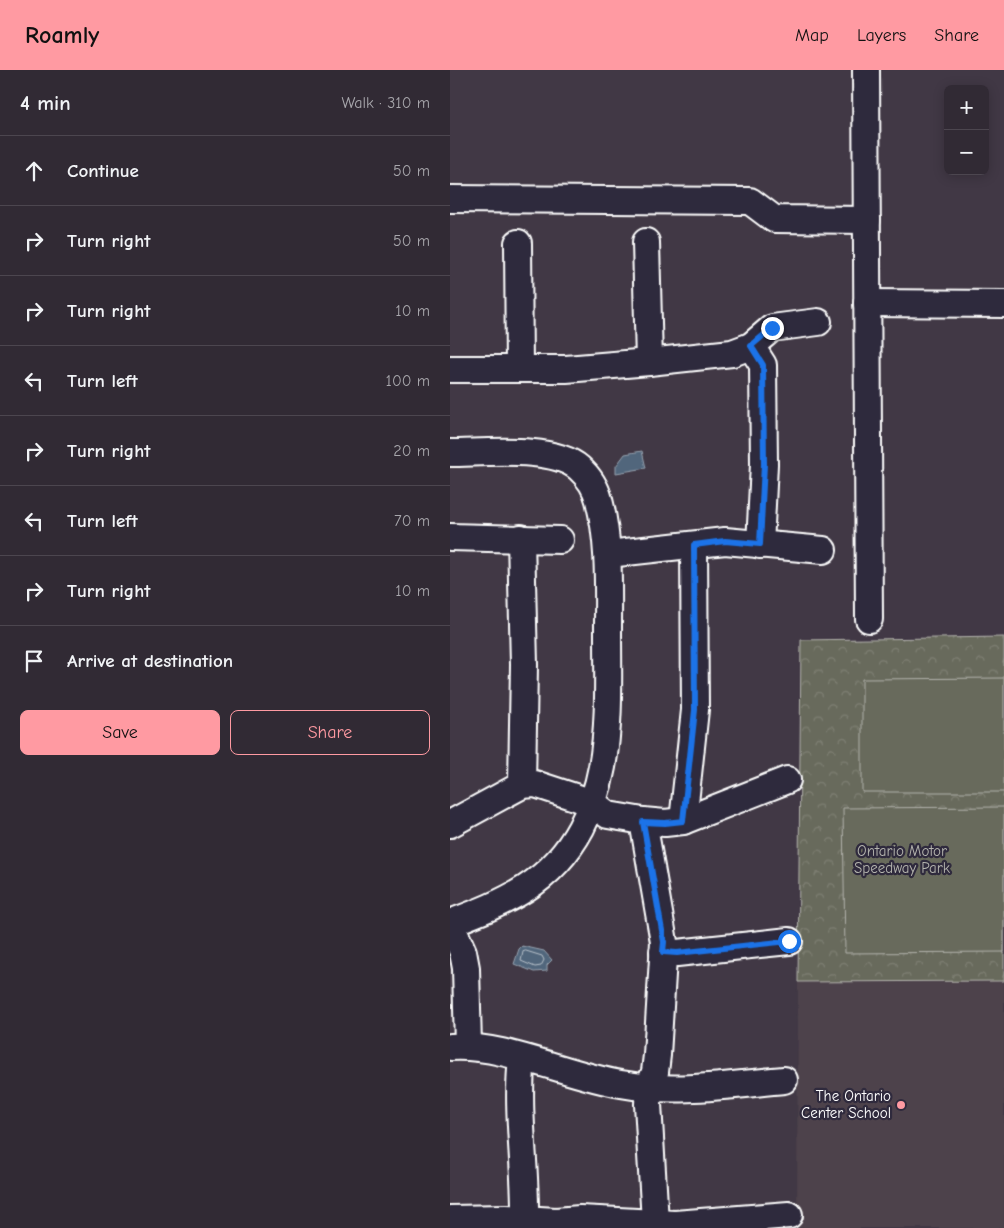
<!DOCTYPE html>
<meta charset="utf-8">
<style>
:root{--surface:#312a34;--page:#3d3640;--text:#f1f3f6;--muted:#a8a7ac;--line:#4c464f;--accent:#ff9aa2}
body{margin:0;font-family:"Comic Neue",sans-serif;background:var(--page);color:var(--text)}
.controls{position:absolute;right:15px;top:15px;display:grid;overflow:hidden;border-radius:8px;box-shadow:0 2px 12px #0003}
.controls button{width:45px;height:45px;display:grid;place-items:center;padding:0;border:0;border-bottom:1px solid var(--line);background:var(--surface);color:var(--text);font:25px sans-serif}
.stop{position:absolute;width:15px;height:15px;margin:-11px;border:4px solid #1a73e8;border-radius:50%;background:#fff}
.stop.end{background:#1a73e8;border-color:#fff;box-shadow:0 1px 5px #0008}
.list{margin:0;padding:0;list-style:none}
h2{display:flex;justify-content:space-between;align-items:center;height:65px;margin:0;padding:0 20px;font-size:21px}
h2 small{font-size:16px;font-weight:400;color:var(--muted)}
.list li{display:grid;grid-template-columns:32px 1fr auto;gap:15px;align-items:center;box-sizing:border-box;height:70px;padding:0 20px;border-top:1px solid var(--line)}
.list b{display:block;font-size:19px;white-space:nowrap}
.list em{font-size:16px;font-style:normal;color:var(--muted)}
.actions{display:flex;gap:10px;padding:15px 20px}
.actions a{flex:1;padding:11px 0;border:1px solid var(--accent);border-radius:8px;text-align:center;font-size:18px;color:var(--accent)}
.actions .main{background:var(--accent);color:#111}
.icon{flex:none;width:28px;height:28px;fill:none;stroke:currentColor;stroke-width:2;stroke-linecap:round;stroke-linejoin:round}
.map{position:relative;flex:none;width:554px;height:1158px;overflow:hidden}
header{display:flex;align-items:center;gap:30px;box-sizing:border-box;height:70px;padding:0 25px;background:var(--accent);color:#111}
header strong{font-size:24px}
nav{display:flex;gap:28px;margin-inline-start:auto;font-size:18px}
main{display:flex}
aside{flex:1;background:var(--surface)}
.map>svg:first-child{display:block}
</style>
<header>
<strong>Roamly</strong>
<nav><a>Map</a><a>Layers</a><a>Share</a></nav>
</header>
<main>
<aside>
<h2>4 min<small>Walk · 310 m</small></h2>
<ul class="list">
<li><svg class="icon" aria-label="ahead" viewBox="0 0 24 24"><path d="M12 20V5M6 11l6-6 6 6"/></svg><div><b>Continue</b></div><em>50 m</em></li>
<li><svg class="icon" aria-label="right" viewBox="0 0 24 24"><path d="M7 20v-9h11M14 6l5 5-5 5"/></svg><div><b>Turn right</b></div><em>50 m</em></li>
<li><svg class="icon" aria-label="right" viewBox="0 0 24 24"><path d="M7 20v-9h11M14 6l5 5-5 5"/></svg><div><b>Turn right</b></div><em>10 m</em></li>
<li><svg class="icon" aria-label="left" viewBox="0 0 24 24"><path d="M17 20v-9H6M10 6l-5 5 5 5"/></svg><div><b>Turn left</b></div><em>100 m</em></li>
<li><svg class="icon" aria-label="right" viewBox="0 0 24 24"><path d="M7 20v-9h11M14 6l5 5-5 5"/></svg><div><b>Turn right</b></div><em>20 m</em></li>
<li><svg class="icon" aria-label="left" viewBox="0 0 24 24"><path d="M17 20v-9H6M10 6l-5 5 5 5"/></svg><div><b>Turn left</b></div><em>70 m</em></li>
<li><svg class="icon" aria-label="right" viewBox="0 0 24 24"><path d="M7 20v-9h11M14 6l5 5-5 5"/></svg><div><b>Turn right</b></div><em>10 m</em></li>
<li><svg class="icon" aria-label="arrive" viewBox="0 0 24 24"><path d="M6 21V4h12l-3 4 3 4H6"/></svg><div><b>Arrive at destination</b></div></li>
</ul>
<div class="actions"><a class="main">Save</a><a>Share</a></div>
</aside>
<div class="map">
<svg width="554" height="1158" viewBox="0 0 554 1158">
<defs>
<pattern id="forest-crowns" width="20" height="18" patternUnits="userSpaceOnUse" patternTransform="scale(1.25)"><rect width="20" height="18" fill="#686a5c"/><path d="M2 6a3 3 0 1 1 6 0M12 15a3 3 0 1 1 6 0" fill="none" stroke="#7f8074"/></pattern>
</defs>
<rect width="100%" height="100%" fill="#413845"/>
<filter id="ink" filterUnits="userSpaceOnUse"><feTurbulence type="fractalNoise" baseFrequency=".02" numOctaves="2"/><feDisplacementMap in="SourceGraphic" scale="10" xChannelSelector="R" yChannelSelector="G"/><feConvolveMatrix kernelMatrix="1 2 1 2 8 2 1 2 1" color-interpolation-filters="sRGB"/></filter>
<g filter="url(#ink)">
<!-- built -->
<polygon fill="#4d424b" points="554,911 554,1158 347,1158 348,912"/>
<!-- forest -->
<polygon fill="url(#forest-crowns)" stroke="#b4b4ae" points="554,567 554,911 348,912 351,570"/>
<!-- pitch -->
<g fill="#686a5c" stroke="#b4b4ae">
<polygon points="554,608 554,722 412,722 412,609"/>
<polygon points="554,737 554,882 395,883 393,738"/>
</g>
<!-- water -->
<g fill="#51667c" stroke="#97a3b0">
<polygon points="192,381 196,398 166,403 166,396 175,384"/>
<polygon points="72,876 94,881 102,890 97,895 97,901 84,902 64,894 69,879"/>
</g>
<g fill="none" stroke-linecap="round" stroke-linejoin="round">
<!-- shore -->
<polygon stroke="#b9c2cb" stroke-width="1" points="76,881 92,886 94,890 91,896 85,897 71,891 73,882"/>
<defs>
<g id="minor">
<polyline points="416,0 419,549"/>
<polyline points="0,129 300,131 324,149 417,150"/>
<polyline points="196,172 199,292"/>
<polyline points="68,173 69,299"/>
<polyline points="417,233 554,234"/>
<polyline points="301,276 313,295 314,394 310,475"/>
<polyline points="0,299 116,299 199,292 282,283 301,276 322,258 368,252"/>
<path d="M0 383C34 383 103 375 129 398 138 406 146 418 149 430 160 473 158 517 158 562 158 607 160 653 152 697 148 719 141 739 131 758 101 814 56 832 0 853L13 882 16 898 18 976"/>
<polyline points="0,467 110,470"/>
<polyline points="71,468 74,595 72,715"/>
<polyline points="158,484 275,471 373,480"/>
<polyline points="193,751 214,872 207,985 205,1002 199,1017 198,1034 205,1152"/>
<polyline points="233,751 245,640 244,475"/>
<polyline points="0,754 72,715 85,714 143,733 158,745 193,751 215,753 233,751 337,710"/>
<polyline points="213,882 227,883 339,871"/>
<path d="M1 977C55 974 116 1005 171 1014 224 1024 280 1015 334 1010"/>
<path d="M72 988C66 1041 76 1095 75 1149"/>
<polyline points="0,1149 56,1148 106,1151 130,1149 225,1154 339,1145"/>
</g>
</defs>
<!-- minor casing -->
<use href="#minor" stroke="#fff" stroke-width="30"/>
<!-- minor -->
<use href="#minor" stroke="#2f2a3d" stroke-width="26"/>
</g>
</g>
<g fill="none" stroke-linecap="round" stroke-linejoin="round" filter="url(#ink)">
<!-- route -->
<polyline stroke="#1a73e8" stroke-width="6" points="322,258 301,276 313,295 314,394 310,474 275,471 244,475 245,640 233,751 215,753 193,752 214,872 213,882 227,883 339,871"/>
</g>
<!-- markers -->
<circle fill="#ff9aa2" stroke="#2f2a3d" stroke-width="2" cx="451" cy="1035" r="5"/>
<g text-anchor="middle" stroke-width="4.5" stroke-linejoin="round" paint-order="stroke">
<!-- park labels -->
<g font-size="15" fill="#b4b4ae" stroke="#2f2a3d">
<text x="452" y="786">Ontario Motor<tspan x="452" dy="17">Speedway Park</tspan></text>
</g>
<!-- poi labels -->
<g font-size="15" fill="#fff" stroke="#2f2a3d" text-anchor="end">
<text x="441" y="1031">The Ontario<tspan x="441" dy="17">Center School</tspan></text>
</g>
</g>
</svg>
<div class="controls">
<button>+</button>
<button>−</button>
</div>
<div class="stop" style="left:339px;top:871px"></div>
<div class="stop end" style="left:322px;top:258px"></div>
</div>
</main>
